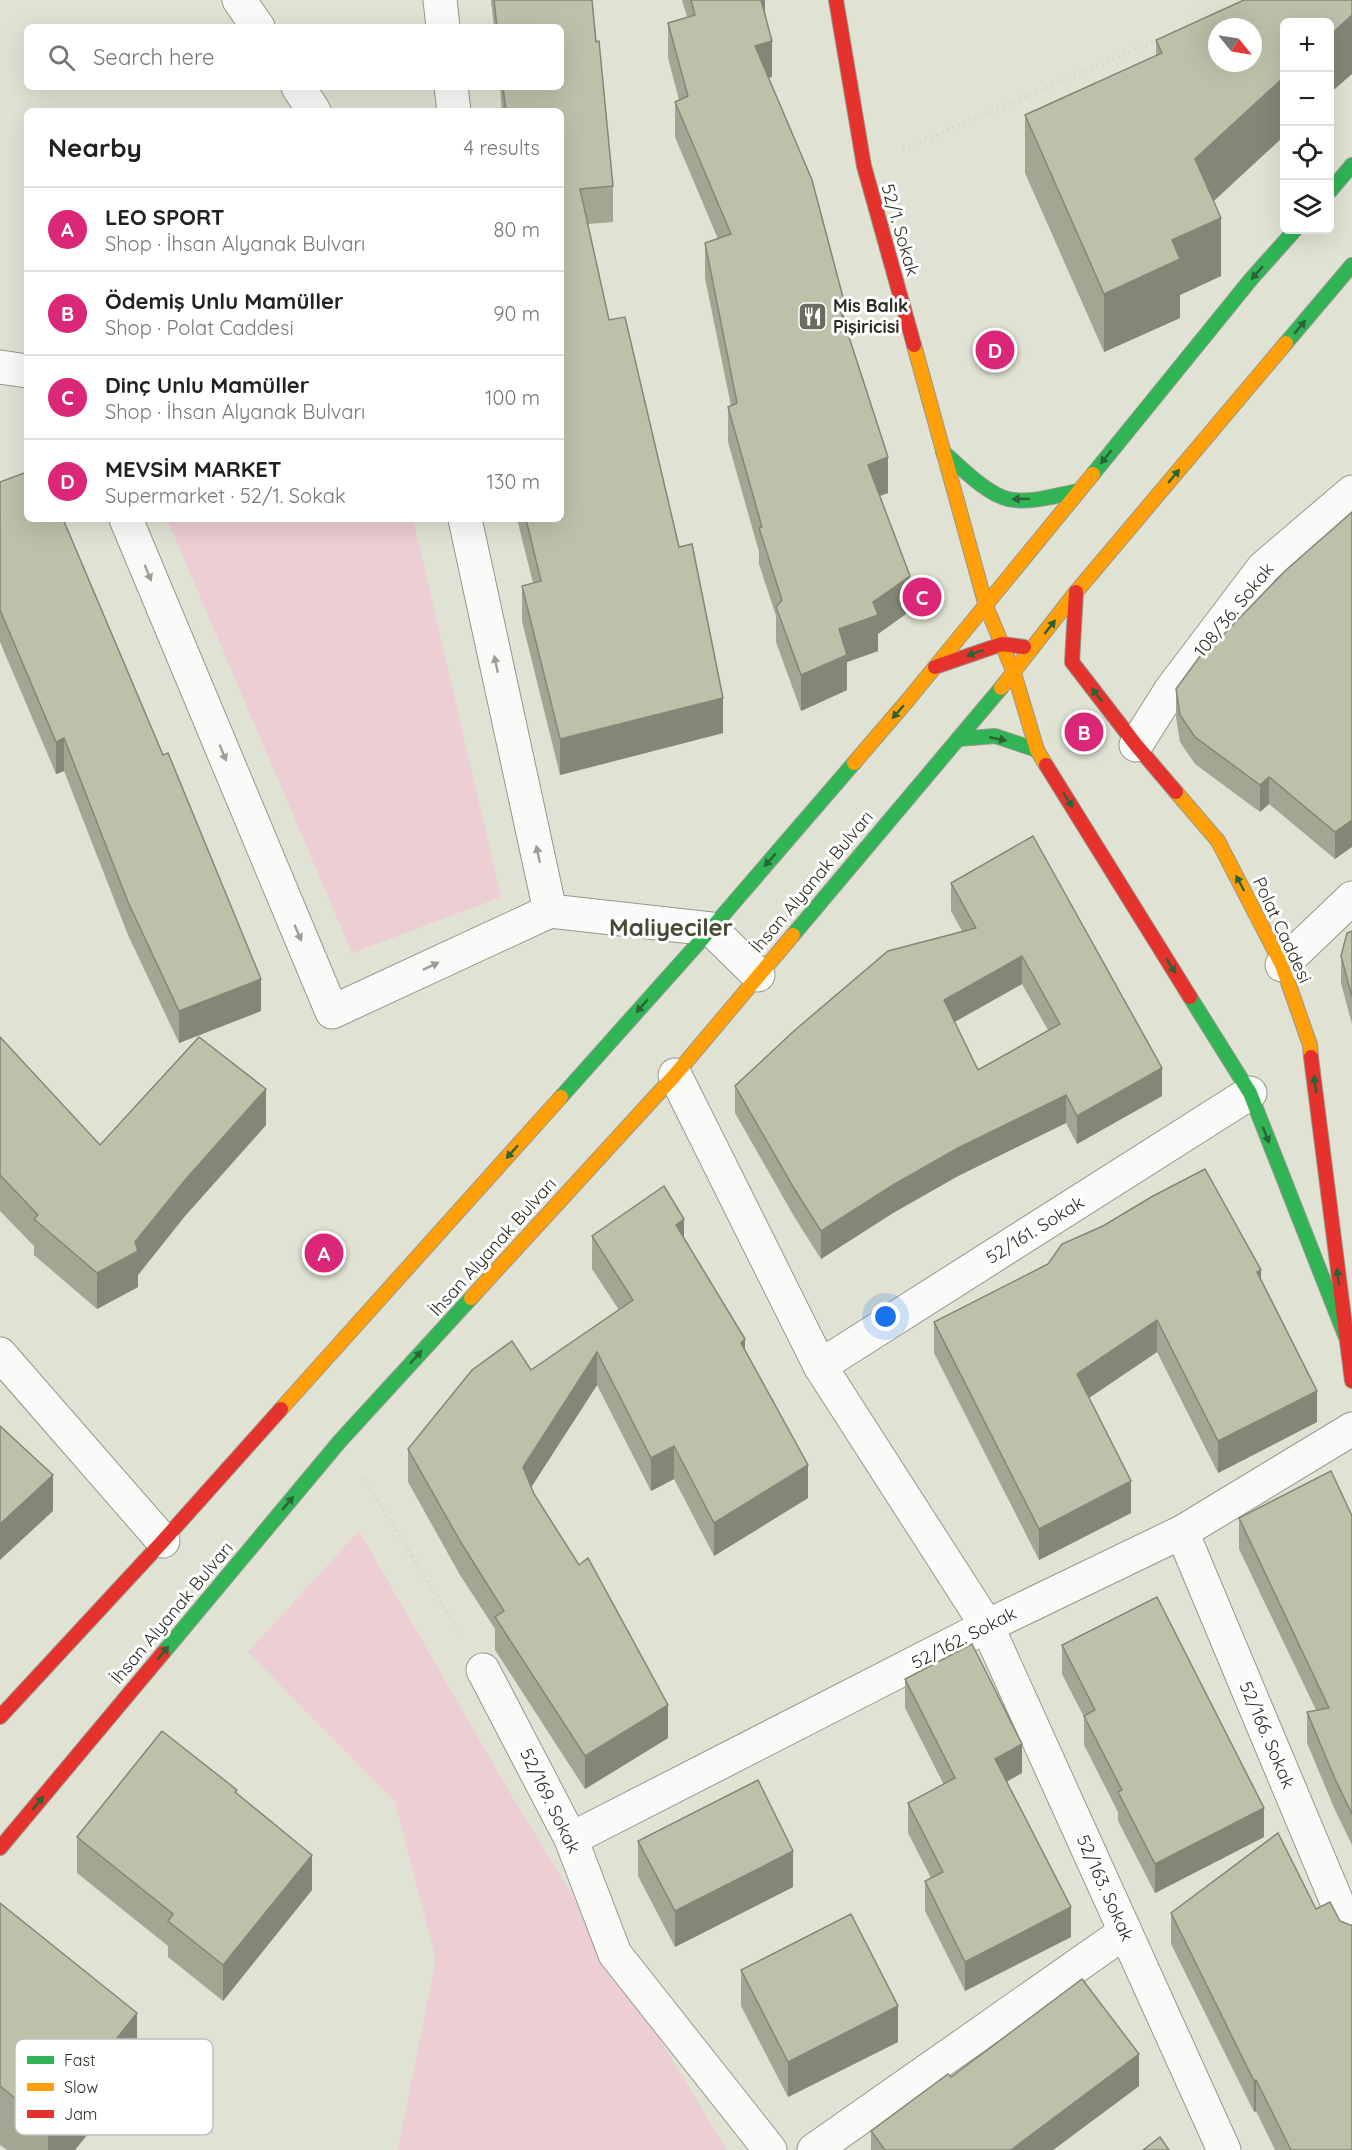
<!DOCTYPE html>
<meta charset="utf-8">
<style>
:root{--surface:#fff;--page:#f2f2f2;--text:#222;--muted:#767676;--line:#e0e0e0;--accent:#db2777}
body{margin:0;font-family:Quicksand,sans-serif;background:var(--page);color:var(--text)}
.controls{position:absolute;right:18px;top:18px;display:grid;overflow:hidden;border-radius:9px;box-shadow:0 6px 24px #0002}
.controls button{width:54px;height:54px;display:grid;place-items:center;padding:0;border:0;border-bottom:2px solid var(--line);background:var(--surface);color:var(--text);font:30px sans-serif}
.compass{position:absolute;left:1208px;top:18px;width:54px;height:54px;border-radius:50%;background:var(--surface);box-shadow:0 6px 24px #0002;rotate:120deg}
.you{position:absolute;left:886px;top:1317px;width:21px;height:21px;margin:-15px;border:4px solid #fff;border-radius:50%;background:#1a73e8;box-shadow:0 0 0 9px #1a73e833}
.badge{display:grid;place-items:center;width:39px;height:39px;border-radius:50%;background:var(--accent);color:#fff;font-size:20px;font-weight:700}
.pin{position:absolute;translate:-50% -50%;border:3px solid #fff;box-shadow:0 2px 6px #0006}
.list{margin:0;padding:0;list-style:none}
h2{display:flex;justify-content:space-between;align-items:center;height:78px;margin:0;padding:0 24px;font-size:26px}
h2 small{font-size:20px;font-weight:400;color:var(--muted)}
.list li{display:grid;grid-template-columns:39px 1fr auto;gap:18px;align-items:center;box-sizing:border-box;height:84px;padding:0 24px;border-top:2px solid var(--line)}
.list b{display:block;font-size:22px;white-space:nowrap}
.list p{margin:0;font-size:20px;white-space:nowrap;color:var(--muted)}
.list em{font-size:20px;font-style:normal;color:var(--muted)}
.icon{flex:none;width:33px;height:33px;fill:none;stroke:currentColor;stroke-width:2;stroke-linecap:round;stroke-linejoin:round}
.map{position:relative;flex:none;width:1352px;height:2150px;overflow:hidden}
.search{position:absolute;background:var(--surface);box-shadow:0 6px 24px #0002;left:24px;top:24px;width:540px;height:66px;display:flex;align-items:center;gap:15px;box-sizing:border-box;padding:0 21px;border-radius:9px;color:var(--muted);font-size:22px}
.panel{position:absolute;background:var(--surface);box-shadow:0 6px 24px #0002;left:24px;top:108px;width:540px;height:414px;border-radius:9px}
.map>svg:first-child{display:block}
</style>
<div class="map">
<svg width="1352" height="2150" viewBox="0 0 1352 2150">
<rect width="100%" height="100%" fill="#e0e3d3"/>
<!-- green -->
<g fill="#ecced3">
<polygon points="167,519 413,519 501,897 352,953"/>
<polygon points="359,1531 510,1793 727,2150 398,2150 436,1960 395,1802 248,1652"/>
</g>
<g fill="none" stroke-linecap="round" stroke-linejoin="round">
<defs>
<g id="street">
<polyline points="239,0 258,27"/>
<polyline points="440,0 443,27"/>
<polyline points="298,87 314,111"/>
<polyline points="451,87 454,111"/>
<polyline points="0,367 27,371"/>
<polyline points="126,519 332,1012 550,911 711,929 758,975"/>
<polyline points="465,519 550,911"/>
<polyline points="1136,745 1170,691 1263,568 1352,492"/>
<polyline points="1282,965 1352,898"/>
<polyline points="675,1075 820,1366"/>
<polyline points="0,1354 163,1541"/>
<polyline points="1182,1532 1352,1938"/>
<polyline points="483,1670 571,1839 615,1954 770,2150"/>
<polyline points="571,1839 987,1626 1182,1532 1352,1429"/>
<polyline points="814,2150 1125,1932"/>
<polyline points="1224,2150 987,1626 820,1366 1250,1093"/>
</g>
<g id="fast">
<polyline points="1330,191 1352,165"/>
<polyline points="1286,343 1352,265"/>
<path d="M943 452C960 466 986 494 1008 499 1031 504 1057 495 1079 491"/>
<polyline points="1093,474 1252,278 1295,230"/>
<polyline points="958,739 995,736 1037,750"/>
<polyline points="793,935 1001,688"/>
<polyline points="1190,997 1250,1093 1345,1335"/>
<polyline points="561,1097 711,929 854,763"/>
<polyline points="163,1653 340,1441 471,1298"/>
</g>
<g id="slow">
<polyline points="914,345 986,606 1014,673 1037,750 1046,765"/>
<polyline points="1001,688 1076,592 1286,343"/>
<polyline points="854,763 908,700 1093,474"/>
<polyline points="1176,792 1218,841 1282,965 1310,1045 1311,1057"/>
<polyline points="471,1298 675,1075 793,935"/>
<polyline points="281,1409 561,1097"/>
</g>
<g id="jam">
<polyline points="836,0 864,166 914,345"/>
<polyline points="1076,592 1072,662 1136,745 1176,792"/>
<polyline points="935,667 1002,644 1024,647"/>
<polyline points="1046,765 1190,997"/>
<polyline points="1311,1057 1352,1381"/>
<polyline points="0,1717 163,1541 281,1409"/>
<polyline points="0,1848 163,1653"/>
</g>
</defs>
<!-- street casing -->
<use href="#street" stroke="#96988d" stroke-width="35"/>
<!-- fast casing -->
<use href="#fast" stroke="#96988d" stroke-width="16"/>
<!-- slow casing -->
<use href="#slow" stroke="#96988d" stroke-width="16"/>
<!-- jam casing -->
<use href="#jam" stroke="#96988d" stroke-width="16"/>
<!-- path -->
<g stroke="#d6d6d2" stroke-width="4" stroke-dasharray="1.5 4.5" stroke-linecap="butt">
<polyline points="903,149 1158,40"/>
<polyline points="364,1479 462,1636"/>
</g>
<!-- street -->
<use href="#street" stroke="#fafbf8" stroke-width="33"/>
<!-- fast -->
<use href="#fast" stroke="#30b455" stroke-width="14"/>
<!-- slow -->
<use href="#slow" stroke="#ff9f0a" stroke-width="14"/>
<!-- jam -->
<use href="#jam" stroke="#e5322d" stroke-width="14"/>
</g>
<!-- wall -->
<g fill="#a3a692" fill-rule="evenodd">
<polygon points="491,0 592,0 613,186 613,222 588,224 609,320 723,733 560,775 522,621 522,586 533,583 517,519 561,519 561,111 502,111 500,87 561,87 561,27 494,27"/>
<polygon points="682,0 765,0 765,18 772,77 768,77 844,321 888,493 880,496 910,611 878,634 878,651 847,662 847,690 801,711 776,642 776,616 759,564 759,552 728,442 728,407 731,406 705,278 705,243 718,239 675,137 675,102 679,100 668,58 668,23 687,17"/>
<polygon points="1156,40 1284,136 1214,201 1221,276 1180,295 1180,318 1104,352 1025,173 1025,115 1156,56"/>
<polygon points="0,482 261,1011 179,1043 128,935 64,771 56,774 0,642"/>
<polygon points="1346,517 1335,859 1269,804 1260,812 1195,764 1180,742 1176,717 1176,689 1223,635"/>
<path d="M951 883 1162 1096 1077 1144 1066 1123 958 1176 893 1213 821 1259 795 1218 735 1113V1086L962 931 951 911ZM1022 984 1048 1030 978 1070 954 1022Z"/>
<polygon points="1352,931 1352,1024 1341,983 1341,956"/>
<polygon points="0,1037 100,1145 266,1125 185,1216 138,1275 138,1287 97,1309 34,1255 34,1246 0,1211"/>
<polygon points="592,1236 684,1239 745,1349 808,1498 714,1556 674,1479 651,1491 597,1385 531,1487 534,1494 668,1738 585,1789 495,1650 495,1629 460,1575 408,1482 408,1449 531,1370 619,1310 592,1269"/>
<polygon points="1048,1264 1261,1280 1317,1422 1218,1473 1157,1352 1089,1398 1131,1513 1039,1560 934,1353 934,1322"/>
<polygon points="1352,1516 1352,1845 1335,1810 1307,1743 1307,1712 1316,1710 1239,1549 1239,1518"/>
<polygon points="1062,1645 1264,1837 1155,1893 1118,1821 1118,1812 1084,1745 1084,1717 1062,1674"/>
<polygon points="905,1679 1022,1773 1006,1782 1071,1937 965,1991 925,1911 925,1881 931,1878 908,1833 908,1803 944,1785 905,1708"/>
<polygon points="237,1793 312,1890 223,2001 168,1957 168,1946 77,1873 77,1837"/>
<polygon points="638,1841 793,1887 675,1947 638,1876"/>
<polygon points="0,1903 137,2072 75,2150 7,2150 0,2145"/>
<polygon points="1316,1909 1340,1921 1350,1925 1352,2150 1275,2150 1256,2111 1254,2112 1171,1944 1171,1913"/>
<polygon points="741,1970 898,2042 788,2097 741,2006"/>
<polygon points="951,2077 1139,2086 1053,2150 871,2150 871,2131"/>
</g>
<!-- shaded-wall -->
<g fill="#848777">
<polygon points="757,0 765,0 765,21"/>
<polygon points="1352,15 1352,74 1329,94 1329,36"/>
<polygon points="772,41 772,77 755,81 755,46"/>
<polygon points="1284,77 1284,136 1195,218 1195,159"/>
<polygon points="1221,218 1221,276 1180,295 1180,318 1104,352 1104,294 1172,240"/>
<polygon points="844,301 844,337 838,303"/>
<polygon points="888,457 888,493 868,500 868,465"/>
<polygon points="910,576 910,611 878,634 878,651 847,662 847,690 801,711 801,675 839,629 873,602"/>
<polygon points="723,698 723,733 560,775 560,739"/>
<polygon points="64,738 64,771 56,774 56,742"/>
<polygon points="1269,777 1269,804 1260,812 1260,785"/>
<polygon points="1352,820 1352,847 1335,859 1335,832"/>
<polygon points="1022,956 1022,984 944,1028 944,1000"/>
<polygon points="261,979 261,1011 179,1043 179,1011"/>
<polygon points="1162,1068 1162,1096 1077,1144 1077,1116"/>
<polygon points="266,1089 266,1125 185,1216 138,1275 138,1287 97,1309 97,1273 135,1242 185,1180"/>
<polygon points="1066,1095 1066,1123 958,1176 893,1213 821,1259 821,1231 893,1185 958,1148"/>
<polygon points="684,1219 684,1252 676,1225"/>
<polygon points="1261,1270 1261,1301 1257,1272"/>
<polygon points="1157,1320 1157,1352 1077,1406 1077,1374"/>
<polygon points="745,1339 745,1372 741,1343"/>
<polygon points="597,1352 597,1385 523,1500 523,1467"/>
<polygon points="1317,1391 1317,1422 1218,1473 1218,1441"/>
<polygon points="674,1446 674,1479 651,1491 651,1458"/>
<polygon points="808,1465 808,1498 714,1556 714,1523"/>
<polygon points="53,1475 53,1511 0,1560 0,1524"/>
<polygon points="1131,1481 1131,1513 1039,1560 1039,1529"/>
<polygon points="668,1705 668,1738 585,1789 585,1756"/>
<polygon points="1022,1744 1022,1773 995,1788 995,1759"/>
<polygon points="1264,1808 1264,1837 1155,1893 1155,1864"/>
<polygon points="793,1851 793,1887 675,1947 675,1911"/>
<polygon points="312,1855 312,1890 223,2001 223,1965"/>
<polygon points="1071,1907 1071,1937 965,1991 965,1962"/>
<polygon points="898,2006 898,2042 788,2097 788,2062"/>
<polygon points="137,2013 137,2072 75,2150 48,2150 48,2125"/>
<polygon points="1139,2054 1139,2086 1053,2150 1011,2150"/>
<polygon points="1256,2080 1256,2111 1254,2112 1254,2081"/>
</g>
<!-- building -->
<g fill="#bdc1aa" stroke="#848777" stroke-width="1.5" fill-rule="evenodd">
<polygon points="494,0 592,0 596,42 599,41 613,186 580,189 609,320 625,317 679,547 692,544 723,698 560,739 522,586 541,581 526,519 561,519 561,111 506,111 503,87 561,87 561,27 497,27"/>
<polygon points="691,0 761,0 772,41 755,46 812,180 844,301 838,303 888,457 868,465 910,576 873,602 878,615 839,629 847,655 801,675 776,607 782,600 759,528 762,527 728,407 737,403 705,243 731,234 675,102 688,96 668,23 695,15"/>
<path d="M1244 0H1352V15L1329 36V22H1284V77L1195 159 1221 218 1172 240 1180 259 1104 294 1025 115 1162 53 1156 40ZM1217 27H1253V63H1217Z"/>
<polygon points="27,472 27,519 63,519 163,755 168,753 261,979 179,1011 128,902 64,738 56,742 0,610 0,482"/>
<polygon points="1352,512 1352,820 1335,832 1269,777 1260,785 1195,737 1180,715 1176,689 1203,652 1223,635 1286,570"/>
<path d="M1033 836 1162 1068 1077 1116 1066 1095 958 1148 893 1185 821 1231 795 1190 735 1086 795 1030 888 951 976 928 951 883ZM1022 956 1060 1024 978 1070 944 1000Z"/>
<polygon points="1352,931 1352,997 1341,956 1347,933"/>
<polygon points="0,1037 100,1145 199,1037 266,1089 185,1180 135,1242 138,1251 97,1273 34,1219 38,1215 0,1175"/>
<polygon points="1205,1169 1261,1270 1257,1272 1317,1391 1218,1441 1157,1320 1077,1374 1131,1481 1039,1529 934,1322 1048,1264 1062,1244 1103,1226 1153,1196"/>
<polygon points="664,1186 684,1219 676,1225 745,1339 741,1343 808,1465 714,1523 674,1446 651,1458 597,1352 523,1467 534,1494 579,1565 588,1558 668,1705 585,1756 495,1617 504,1611 460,1541 408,1449 472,1370 512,1341 531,1370 633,1300 592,1236"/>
<polygon points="0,1426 53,1475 0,1524"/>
<polygon points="1331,1471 1352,1516 1352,1814 1335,1779 1307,1712 1329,1708 1239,1518"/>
<polygon points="1157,1597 1264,1808 1155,1864 1118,1792 1122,1790 1084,1716 1095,1710 1062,1645"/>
<polygon points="972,1644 1022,1744 995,1759 1071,1907 965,1962 925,1881 943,1872 908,1803 955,1778 905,1679"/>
<polygon points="162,1731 237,1790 235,1792 312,1855 223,1965 168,1921 173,1914 77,1837"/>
<polygon points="758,1780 793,1851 675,1911 638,1841"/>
<polygon points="1278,1833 1316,1909 1330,1902 1340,1921 1350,1925 1352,1925 1352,2150 1291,2150 1256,2080 1254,2081 1171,1913"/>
<polygon points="0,1903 137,2013 48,2125 0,2086"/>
<polygon points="851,1914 898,2006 788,2062 741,1970"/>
<polygon points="1082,1979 1139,2054 1011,2150 885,2150 871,2131 948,2074 951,2077"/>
<polygon points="1160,2137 1169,2150 1143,2150"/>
</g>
<!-- one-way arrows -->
<defs><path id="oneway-solid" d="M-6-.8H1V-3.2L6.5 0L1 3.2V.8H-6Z" transform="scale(1.5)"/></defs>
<g fill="#2c6336">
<use href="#oneway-solid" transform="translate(1257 273) rotate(131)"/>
<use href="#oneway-solid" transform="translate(1300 327) rotate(-50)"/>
<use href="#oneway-solid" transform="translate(1106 457) rotate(129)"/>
<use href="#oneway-solid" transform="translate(1174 476) rotate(-50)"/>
<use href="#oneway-solid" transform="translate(1021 499) rotate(179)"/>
<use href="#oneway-solid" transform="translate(1050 627) rotate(-52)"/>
<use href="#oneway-solid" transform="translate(975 653) rotate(161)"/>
<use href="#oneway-solid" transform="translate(1097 695) rotate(-128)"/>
<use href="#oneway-solid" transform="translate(898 712) rotate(131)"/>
<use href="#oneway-solid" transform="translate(998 739) rotate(11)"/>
<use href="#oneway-solid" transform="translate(1068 800) rotate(58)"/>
<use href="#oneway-solid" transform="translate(770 860) rotate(131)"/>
<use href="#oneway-solid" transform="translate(1240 883) rotate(-118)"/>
<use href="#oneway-solid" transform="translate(1171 966) rotate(58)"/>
<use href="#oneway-solid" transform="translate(642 1006) rotate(132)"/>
<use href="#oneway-solid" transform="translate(1315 1084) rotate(-97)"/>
<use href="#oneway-solid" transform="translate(1266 1135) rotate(69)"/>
<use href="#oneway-solid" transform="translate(512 1152) rotate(132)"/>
<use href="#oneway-solid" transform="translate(1338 1277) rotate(-97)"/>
<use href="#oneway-solid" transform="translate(416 1357) rotate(-48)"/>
<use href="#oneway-solid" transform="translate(288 1503) rotate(-50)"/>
<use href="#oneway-solid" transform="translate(163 1653) rotate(-50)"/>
<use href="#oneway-solid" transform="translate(38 1803) rotate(-50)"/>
</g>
<g fill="#9c9e98">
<use href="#oneway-solid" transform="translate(148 573) rotate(68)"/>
<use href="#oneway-solid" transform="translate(496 664) rotate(-102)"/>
<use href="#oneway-solid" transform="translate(223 753) rotate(68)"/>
<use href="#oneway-solid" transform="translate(538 854) rotate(-102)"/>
<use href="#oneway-solid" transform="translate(298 933) rotate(67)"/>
<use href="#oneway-solid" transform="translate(431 966) rotate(-25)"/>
</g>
<!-- icons -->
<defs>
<symbol id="restaurant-square" viewBox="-11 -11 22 22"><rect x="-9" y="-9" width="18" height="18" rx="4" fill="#6a6d60" stroke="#fff"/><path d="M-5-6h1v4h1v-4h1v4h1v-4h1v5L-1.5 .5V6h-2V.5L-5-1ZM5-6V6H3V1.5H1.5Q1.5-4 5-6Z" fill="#fff"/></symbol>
</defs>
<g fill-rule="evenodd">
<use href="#restaurant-square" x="796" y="300" width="33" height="33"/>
</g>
<g text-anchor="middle" stroke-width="6" stroke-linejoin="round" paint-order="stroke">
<!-- street labels -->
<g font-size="18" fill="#2a2d22" stroke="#fff">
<text transform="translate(900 230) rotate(74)" y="6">52/1. Sokak</text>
<text transform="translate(1234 610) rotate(-51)" y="6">108/36. Sokak</text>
<text transform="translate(812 882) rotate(-50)" y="6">İhsan Alyanak Bulvarı</text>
<text transform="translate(1282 930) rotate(65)" y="6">Polat Caddesi</text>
<text transform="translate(1035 1230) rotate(-32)" y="6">52/161. Sokak</text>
<text transform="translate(493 1247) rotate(-48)" y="6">İhsan Alyanak Bulvarı</text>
<text transform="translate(172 1613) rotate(-50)" y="6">İhsan Alyanak Bulvarı</text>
<text transform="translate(964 1638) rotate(-27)" y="6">52/162. Sokak</text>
<text transform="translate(1267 1735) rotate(67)" y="6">52/166. Sokak</text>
<text transform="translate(550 1801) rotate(64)" y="6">52/169. Sokak</text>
<text transform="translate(1105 1888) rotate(66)" y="6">52/163. Sokak</text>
</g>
<!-- poi labels -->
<g font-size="18" font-weight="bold" fill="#2a2d22" stroke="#fff" text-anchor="start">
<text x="833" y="312">Mis Balık<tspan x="833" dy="21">Pişiricisi</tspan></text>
</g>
<!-- district labels -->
<g font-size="24" font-weight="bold" fill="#464b34" stroke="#fff">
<text x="671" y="936">Maliyeciler</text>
</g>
</g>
<!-- legend -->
<rect x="15" y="2039" width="198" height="96" rx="9" fill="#fff" stroke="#bfc0bd" stroke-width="1.5"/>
<rect x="27" y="2056" width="27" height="8" fill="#30b455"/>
<rect x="27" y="2083" width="27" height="8" fill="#ff9f0a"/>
<rect x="27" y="2110" width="27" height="8" fill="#e5322d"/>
<g font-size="16" fill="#2a2d22">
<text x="64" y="2066">Fast</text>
<text x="64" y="2093">Slow</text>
<text x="64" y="2120">Jam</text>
</g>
</svg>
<div class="controls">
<button>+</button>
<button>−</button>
<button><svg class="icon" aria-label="locate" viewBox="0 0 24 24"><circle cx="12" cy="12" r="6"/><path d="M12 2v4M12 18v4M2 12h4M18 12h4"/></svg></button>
<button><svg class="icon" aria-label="layers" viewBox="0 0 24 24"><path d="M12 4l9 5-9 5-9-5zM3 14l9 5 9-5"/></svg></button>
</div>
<svg class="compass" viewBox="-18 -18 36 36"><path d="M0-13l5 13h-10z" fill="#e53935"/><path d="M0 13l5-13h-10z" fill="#767676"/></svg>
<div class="you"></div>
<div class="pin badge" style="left:324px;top:1253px">A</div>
<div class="pin badge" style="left:1084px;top:732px">B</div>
<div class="pin badge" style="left:922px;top:597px">C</div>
<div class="pin badge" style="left:995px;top:350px">D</div>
<div class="search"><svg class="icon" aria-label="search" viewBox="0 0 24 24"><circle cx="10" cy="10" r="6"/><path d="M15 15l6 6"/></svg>Search here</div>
<section class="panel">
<h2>Nearby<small>4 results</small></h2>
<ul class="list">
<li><span class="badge">A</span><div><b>LEO SPORT</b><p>Shop · İhsan Alyanak Bulvarı</p></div><em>80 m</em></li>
<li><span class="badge">B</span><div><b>Ödemiş Unlu Mamüller</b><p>Shop · Polat Caddesi</p></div><em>90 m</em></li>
<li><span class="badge">C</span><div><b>Dinç Unlu Mamüller</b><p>Shop · İhsan Alyanak Bulvarı</p></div><em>100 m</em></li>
<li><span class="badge">D</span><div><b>MEVSİM MARKET</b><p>Supermarket · 52/1. Sokak</p></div><em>130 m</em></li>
</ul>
</section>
</div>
